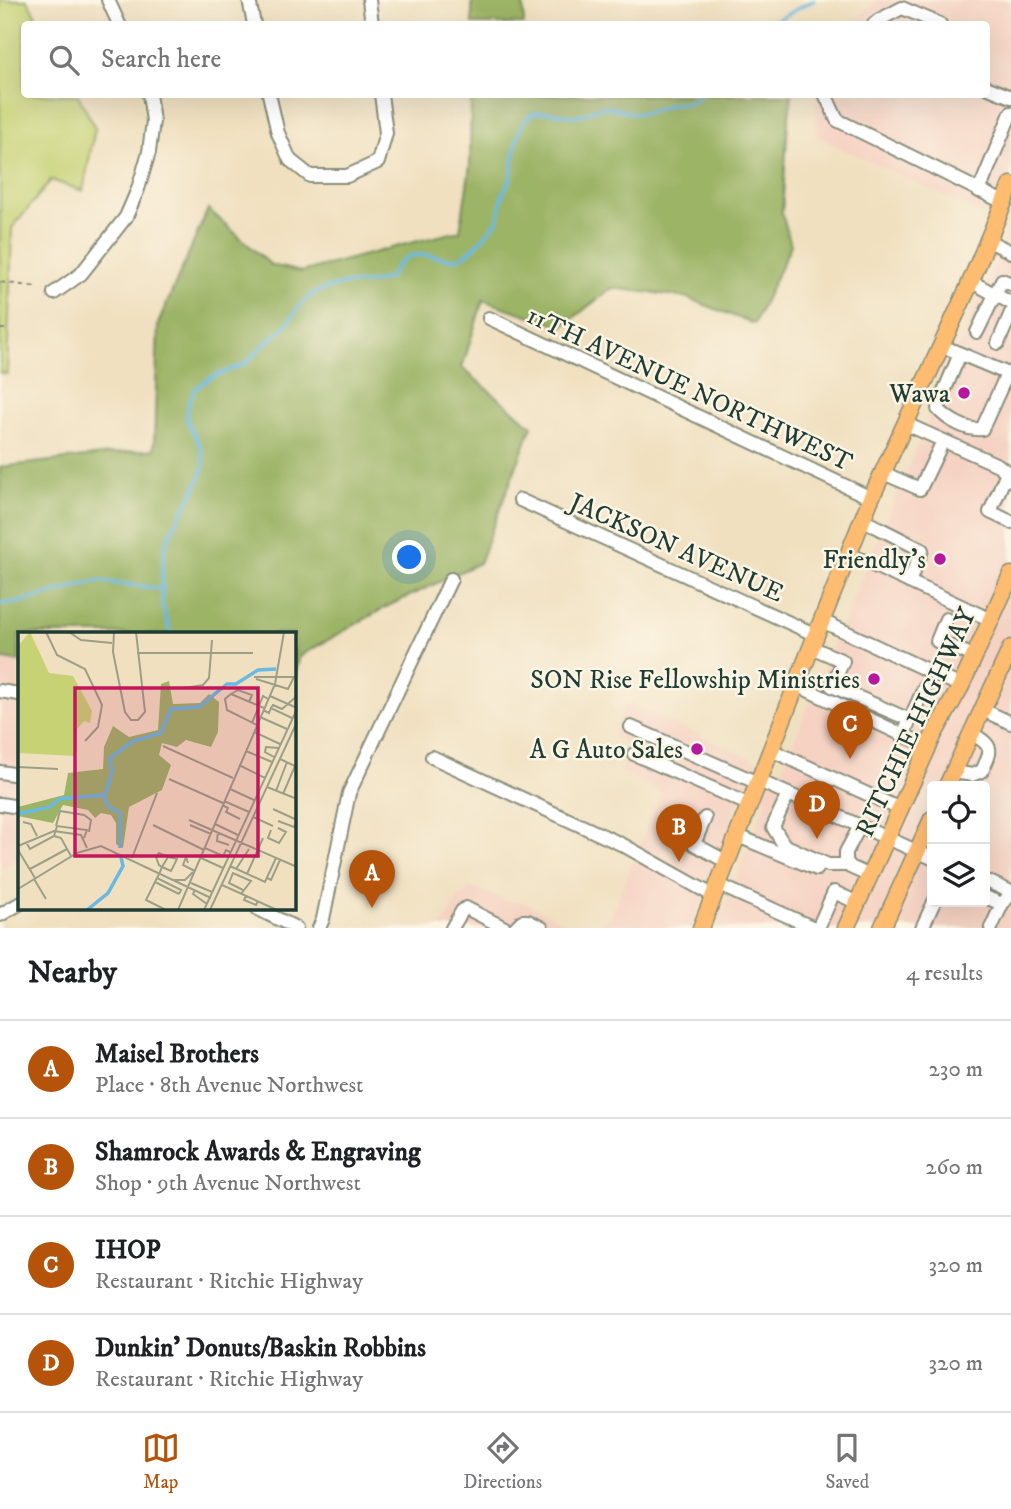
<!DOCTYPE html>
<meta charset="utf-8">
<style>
:root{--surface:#fff;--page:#f2f2f2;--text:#202124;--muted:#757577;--line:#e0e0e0;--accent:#b45309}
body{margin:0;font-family:"IM FELL DW Pica",serif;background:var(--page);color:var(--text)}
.controls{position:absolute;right:21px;bottom:21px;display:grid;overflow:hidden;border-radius:7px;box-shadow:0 7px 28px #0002}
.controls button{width:63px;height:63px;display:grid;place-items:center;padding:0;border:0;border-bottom:2px solid var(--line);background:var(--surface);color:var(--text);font:35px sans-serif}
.you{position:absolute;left:410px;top:558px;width:24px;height:24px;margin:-18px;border:5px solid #fff;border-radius:50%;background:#1a73e8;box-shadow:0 0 0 10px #1a73e833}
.badge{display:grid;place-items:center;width:46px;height:46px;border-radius:50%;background:var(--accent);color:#fff;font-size:23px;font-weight:700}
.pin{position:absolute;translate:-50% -58px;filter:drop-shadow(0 2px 4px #0008)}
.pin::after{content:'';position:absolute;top:37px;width:24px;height:21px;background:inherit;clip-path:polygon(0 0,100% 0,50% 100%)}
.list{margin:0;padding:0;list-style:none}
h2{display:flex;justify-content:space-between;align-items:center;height:91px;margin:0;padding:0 28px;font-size:30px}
h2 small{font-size:23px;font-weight:400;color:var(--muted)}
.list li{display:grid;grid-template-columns:46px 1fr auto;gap:21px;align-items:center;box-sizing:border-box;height:98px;padding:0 28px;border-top:2px solid var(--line)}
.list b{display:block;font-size:26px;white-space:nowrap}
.list p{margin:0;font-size:23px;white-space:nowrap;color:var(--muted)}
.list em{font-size:23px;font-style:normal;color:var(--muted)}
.icon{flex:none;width:38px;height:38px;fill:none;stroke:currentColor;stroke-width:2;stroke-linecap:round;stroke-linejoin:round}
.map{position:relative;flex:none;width:1011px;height:928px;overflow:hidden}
.search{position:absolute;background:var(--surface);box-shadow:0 7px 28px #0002;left:21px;right:21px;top:21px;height:77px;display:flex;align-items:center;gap:18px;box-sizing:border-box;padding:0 24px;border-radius:7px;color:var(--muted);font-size:26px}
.sheet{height:483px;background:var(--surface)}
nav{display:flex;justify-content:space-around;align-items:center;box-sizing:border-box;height:98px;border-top:2px solid var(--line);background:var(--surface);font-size:19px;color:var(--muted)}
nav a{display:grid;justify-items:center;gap:4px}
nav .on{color:var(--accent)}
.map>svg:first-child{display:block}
</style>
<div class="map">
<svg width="1011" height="928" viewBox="0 0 1011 928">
<rect width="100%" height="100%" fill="#fcf5e5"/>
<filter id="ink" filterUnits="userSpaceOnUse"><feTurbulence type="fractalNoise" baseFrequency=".0143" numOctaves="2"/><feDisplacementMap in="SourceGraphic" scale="14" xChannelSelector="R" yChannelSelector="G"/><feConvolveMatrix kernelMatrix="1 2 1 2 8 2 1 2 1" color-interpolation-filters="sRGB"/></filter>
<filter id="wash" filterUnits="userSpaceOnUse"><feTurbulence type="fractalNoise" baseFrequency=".00686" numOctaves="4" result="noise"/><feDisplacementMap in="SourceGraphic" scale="28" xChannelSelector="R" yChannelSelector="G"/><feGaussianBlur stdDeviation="1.57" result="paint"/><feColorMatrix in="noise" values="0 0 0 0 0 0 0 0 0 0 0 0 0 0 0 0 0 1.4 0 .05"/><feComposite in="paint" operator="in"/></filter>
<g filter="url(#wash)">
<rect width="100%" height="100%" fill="#f0e0c0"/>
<!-- built -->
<g fill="#f5d2c2" fill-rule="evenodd">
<polygon points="878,0 1011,0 1011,167 989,217 817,137 816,95 986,94 986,24 850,24"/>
<path d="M1011 222V870L1009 875 1011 877V928H716L767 800 612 737 626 703 781 771ZM932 786H985V902H932Z"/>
<polygon points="0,658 19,662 19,858 0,869"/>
<polygon points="632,747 742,793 691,928 594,928 611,916 661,793 620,771"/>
<polygon points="469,886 507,901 526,903 575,928 441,928 460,896 463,896"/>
</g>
<!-- green -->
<polygon fill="#c6d274" stroke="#728854" stroke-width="2" points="0,0 27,0 41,24 24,24 24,94 78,95 95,128 83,191 51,180 12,228 7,374 0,373"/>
<!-- forest -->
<g fill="#9cb466" stroke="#5e784d" stroke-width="2">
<polygon points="472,0 523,0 524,24 472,24"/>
<polygon points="471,95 792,95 788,121 782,214 791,245 754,324 685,297 612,288 562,327 483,300 462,368 532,426 479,563 388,606 300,656 294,679 294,634 19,634 19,662 0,658 0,467 154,449 158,324 208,209 271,265 301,272 414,242 460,231 470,166"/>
</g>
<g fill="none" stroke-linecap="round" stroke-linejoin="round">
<!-- stream -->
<g stroke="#68b9e3" stroke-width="3.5">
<polyline points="769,24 814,0"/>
<polyline points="0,604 20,602 98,581 163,589"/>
<path d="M171 634 162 605V567L165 546 172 530 194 491 202 473 204 463 201 447 190 427 186 415 190 399 196 388 212 377 245 364 268 341 284 328 300 305 311 295 321 290 343 284H361L376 282 390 277C404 249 417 254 444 258 449 259 454 260 459 258 471 253 486 235 494 225 502 216 499 204 503 194 504 189 508 185 510 180 514 165 515 123 531 115 544 109 561 115 574 116 586 116 593 108 604 107 614 106 621 111 630 113 644 116 659 107 672 104 677 104 683 104 688 103 693 101 697 98 701 94"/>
</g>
</g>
</g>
<g filter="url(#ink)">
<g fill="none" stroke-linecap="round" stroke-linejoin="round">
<defs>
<g id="minor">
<polyline points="108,0 119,24"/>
<polyline points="249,0 254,24"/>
<polyline points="369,0 372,24"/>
<polyline points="874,24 879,20 902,8 940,24"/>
<polyline points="986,87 1011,97"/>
<polyline points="269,94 278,133 290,160 310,176 347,176 378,162 386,133 381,94"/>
<polyline points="825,94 837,120 1003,202"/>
<polyline points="979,191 1011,113"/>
<polyline points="987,240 1011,252"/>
<polyline points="970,281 1011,303"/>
<polyline points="54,293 81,274 126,217 138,189 149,152 153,121 149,94"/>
<polyline points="489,318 871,498"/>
<polyline points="977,332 1002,280 1011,284"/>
<polyline points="998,343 1011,313"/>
<polyline points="942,346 1011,375"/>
<path d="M960 354 939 403 938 409C948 420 967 431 982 429L1007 374"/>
<polyline points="906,424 998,465 1007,472 1011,480"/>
<polyline points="1007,472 990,512 1011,522"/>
<polyline points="883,473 920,489 943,441"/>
<polyline points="520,500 816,635"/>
<polyline points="863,520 922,550 909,582"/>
<polyline points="849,554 991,620"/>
<polyline points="946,619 937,641 974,656"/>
<polyline points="822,621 961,686"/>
<polyline points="811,647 843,661 832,686 910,720"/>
<polyline points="797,685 903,735"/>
<polyline points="925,686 903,735 929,746"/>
<polyline points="0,691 19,694"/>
<polyline points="983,710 1011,723"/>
<polyline points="631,727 758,783"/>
<polyline points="771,750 900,809"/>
<polyline points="634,754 750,805"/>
<polyline points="432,757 623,845 714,896"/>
<polyline points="0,772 19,775"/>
<path d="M954 772 972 775 982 771C993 748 993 747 972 733"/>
<polyline points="759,781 932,858"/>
<polyline points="788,794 773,827 784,845 828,865 848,865"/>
<polyline points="0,804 19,807"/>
<polyline points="705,818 694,844 727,862"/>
<polyline points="860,826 846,852 846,861 850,867 870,876"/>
<polyline points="738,836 817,869"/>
<polyline points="985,880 1011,892"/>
<polyline points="719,885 814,928"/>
<polyline points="985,897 1002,904"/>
<polyline points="258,909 296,928"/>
<polyline points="0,915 19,904"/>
<polyline points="319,928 323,919 349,793 451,579"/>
<polyline points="452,928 462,911 466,908 505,928"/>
<polyline points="515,928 522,921 528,921 542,928"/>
<polyline points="818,928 834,892 858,903"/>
<polyline points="922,928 934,902"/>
<polyline points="991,928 1002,904 1011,894"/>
</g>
<g id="major">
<polyline points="947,786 1011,648"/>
<polyline points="701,928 816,635 871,498 968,288 1011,185"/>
<polyline points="846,928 934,734 961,686 1011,575"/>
<polyline points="882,928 932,819"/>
</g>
</defs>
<!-- minor casing -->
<use href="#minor" stroke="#888e7a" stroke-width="16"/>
<!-- major casing -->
<use href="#major" stroke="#888e7a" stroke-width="19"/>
<!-- path -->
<g stroke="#888e7a" stroke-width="2" stroke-dasharray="5 5" stroke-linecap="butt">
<polyline points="0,282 37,287"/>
<polyline points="0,329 8,329"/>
</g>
<!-- minor -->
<use href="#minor" stroke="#fff" stroke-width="12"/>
<!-- major -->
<use href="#major" stroke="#fdbc70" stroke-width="16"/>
</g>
</g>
<!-- markers -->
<g fill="#b5179e" stroke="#fcf5e5" stroke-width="2.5">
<circle cx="964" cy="393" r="7"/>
<circle cx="940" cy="559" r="7"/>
<circle cx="874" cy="679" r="7"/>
<circle cx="697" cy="749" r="7"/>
</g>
<g text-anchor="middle" stroke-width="5" stroke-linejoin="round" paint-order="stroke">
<!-- street labels -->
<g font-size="26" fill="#1f3d34" stroke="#fcf5e5">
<text transform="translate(690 388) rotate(25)" y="9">11TH AVENUE NORTHWEST</text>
<text transform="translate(677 547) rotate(24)" y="9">JACKSON AVENUE</text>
<text transform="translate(915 722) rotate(-65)" y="9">RITCHIE HIGHWAY</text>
</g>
<!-- poi labels -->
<g font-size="26" fill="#1f3d34" stroke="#fcf5e5" text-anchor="end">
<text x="950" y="402">Wawa</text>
<text x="926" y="568">Friendly's</text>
<text x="860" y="688">SON Rise Fellowship Ministries</text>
<text x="683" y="758">A G Auto Sales</text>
</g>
</g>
<!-- overview -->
<g transform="translate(18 632)">
<rect width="278" height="278" fill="#f0e0c0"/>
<path d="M12 0 31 41 55 44 74 79 72 91 66 89 59 97 58 124 0 121V14Z" fill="#c6d274"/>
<path d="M151 49 155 72 182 71 191 62 201 70 200 100 193 115 168 108 159 115 144 111 141 123 153 133 144 158 111 175 105 216 98 212V191L93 183 83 181 77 186 70 178 45 173 35 191 0 184V175L46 163 50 141 85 137 86 115 95 94 111 105 140 98 143 52Z" fill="#9cb466"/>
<path fill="none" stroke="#68b9e3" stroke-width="3.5" d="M0 182 32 175 41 167 85 163M102 216V181L91 175 86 166 94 140 92 126 115 109 143 101 153 77 181 75 209 52H218L240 38 258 37M69 278 90 261 105 234 103 225"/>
<path fill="none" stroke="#9c9f88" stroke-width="2" d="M28 0 39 23 67 37 84 73 80 95 67 109M51 0 63 8 94 11M96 0 95 20 107 80 113 88H120L127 80 118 0M119 21H235M236 45H276L270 57 238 47M166 56 185 53 191 46 194 8M213 62 220 58 234 63 231 70M252 64 279 76M253 76 255 73 264 77 279 64M245 78 251 81 253 76 274 86M242 85 269 97M234 91 245 64 250 67M239 93 209 78 207 67 213 62 246 76M236 100 262 112M145 114 215 146M228 119 254 130M256 125 247 120 248 115 260 116M262 127 277 134 265 162M221 133 247 146M0 135 40 137M151 147 205 171M249 155 279 167M212 157 236 168M258 159 269 130M206 169 231 180M204 173 210 176 208 180 222 187M255 177 279 188M235 185 255 194M171 188 194 198M260 189 276 195 279 189M5 190 13 192 19 204M197 192 220 203M135 193 186 218M172 193 193 202M38 194 42 179 66 183 73 188 71 200M194 198 279 235M253 198 250 206 261 211 268 200 260 196M200 200 199 209 211 213M36 204 43 206 53 224M8 210 12 217 36 204 39 194 69 198 66 206M0 214 36 199 63 203 69 216M187 216 205 224 208 218 212 220M0 218 17 246M114 226 139 161M183 226 205 236M170 231 168 225 165 233 177 239M212 234 247 250 258 226M12 237 49 217M218 237 231 217M229 242 245 206M139 246 163 258 161 262M249 246 253 248 262 228M16 247 28 267M156 248H167L175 240M137 250 161 262M173 251 194 260M204 253 259 278M0 257 59 221 83 214 193 266M177 258 175 262 189 272M223 262 233 249 215 241 211 251 225 258M228 264 226 268 238 273 240 269M148 278 128 268 142 240 144 235 150 225 141 221 138 225 141 233 144 235 153 239 159 227 150 225M160 278 257 52 266 0M186 278 279 77M192 278 279 90"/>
<path fill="#c2185b" fill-opacity="0.15" stroke="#c2185b" stroke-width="3.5" d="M57 56H240V224H57Z"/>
<rect width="278" height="278" fill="none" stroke="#1f3d34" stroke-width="3.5"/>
</g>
</svg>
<div class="controls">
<button><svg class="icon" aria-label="locate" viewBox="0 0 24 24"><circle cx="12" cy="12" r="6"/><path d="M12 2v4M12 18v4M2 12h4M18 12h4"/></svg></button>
<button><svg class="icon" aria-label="layers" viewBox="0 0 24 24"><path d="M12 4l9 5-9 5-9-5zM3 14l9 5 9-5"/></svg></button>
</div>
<div class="you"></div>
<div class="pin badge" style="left:372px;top:908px">A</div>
<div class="pin badge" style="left:679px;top:862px">B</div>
<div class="pin badge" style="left:850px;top:759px">C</div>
<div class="pin badge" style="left:817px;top:839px">D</div>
<div class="search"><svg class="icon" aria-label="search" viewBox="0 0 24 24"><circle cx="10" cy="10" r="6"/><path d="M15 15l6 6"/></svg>Search here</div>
</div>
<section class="sheet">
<h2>Nearby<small>4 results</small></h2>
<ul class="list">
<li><span class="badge">A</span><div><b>Maisel Brothers</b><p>Place · 8th Avenue Northwest</p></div><em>230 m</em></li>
<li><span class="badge">B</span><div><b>Shamrock Awards &amp; Engraving</b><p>Shop · 9th Avenue Northwest</p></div><em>260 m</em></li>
<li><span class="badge">C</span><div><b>IHOP</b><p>Restaurant · Ritchie Highway</p></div><em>320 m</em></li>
<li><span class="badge">D</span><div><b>Dunkin' Donuts/Baskin Robbins</b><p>Restaurant · Ritchie Highway</p></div><em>320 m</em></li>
</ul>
</section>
<nav>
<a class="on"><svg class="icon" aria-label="map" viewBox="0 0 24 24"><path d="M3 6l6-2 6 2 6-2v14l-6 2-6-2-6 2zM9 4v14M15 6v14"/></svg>Map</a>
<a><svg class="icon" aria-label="directions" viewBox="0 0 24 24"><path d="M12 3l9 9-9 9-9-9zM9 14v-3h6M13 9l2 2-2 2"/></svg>Directions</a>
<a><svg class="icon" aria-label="saved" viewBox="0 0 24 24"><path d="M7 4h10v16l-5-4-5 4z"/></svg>Saved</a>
</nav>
